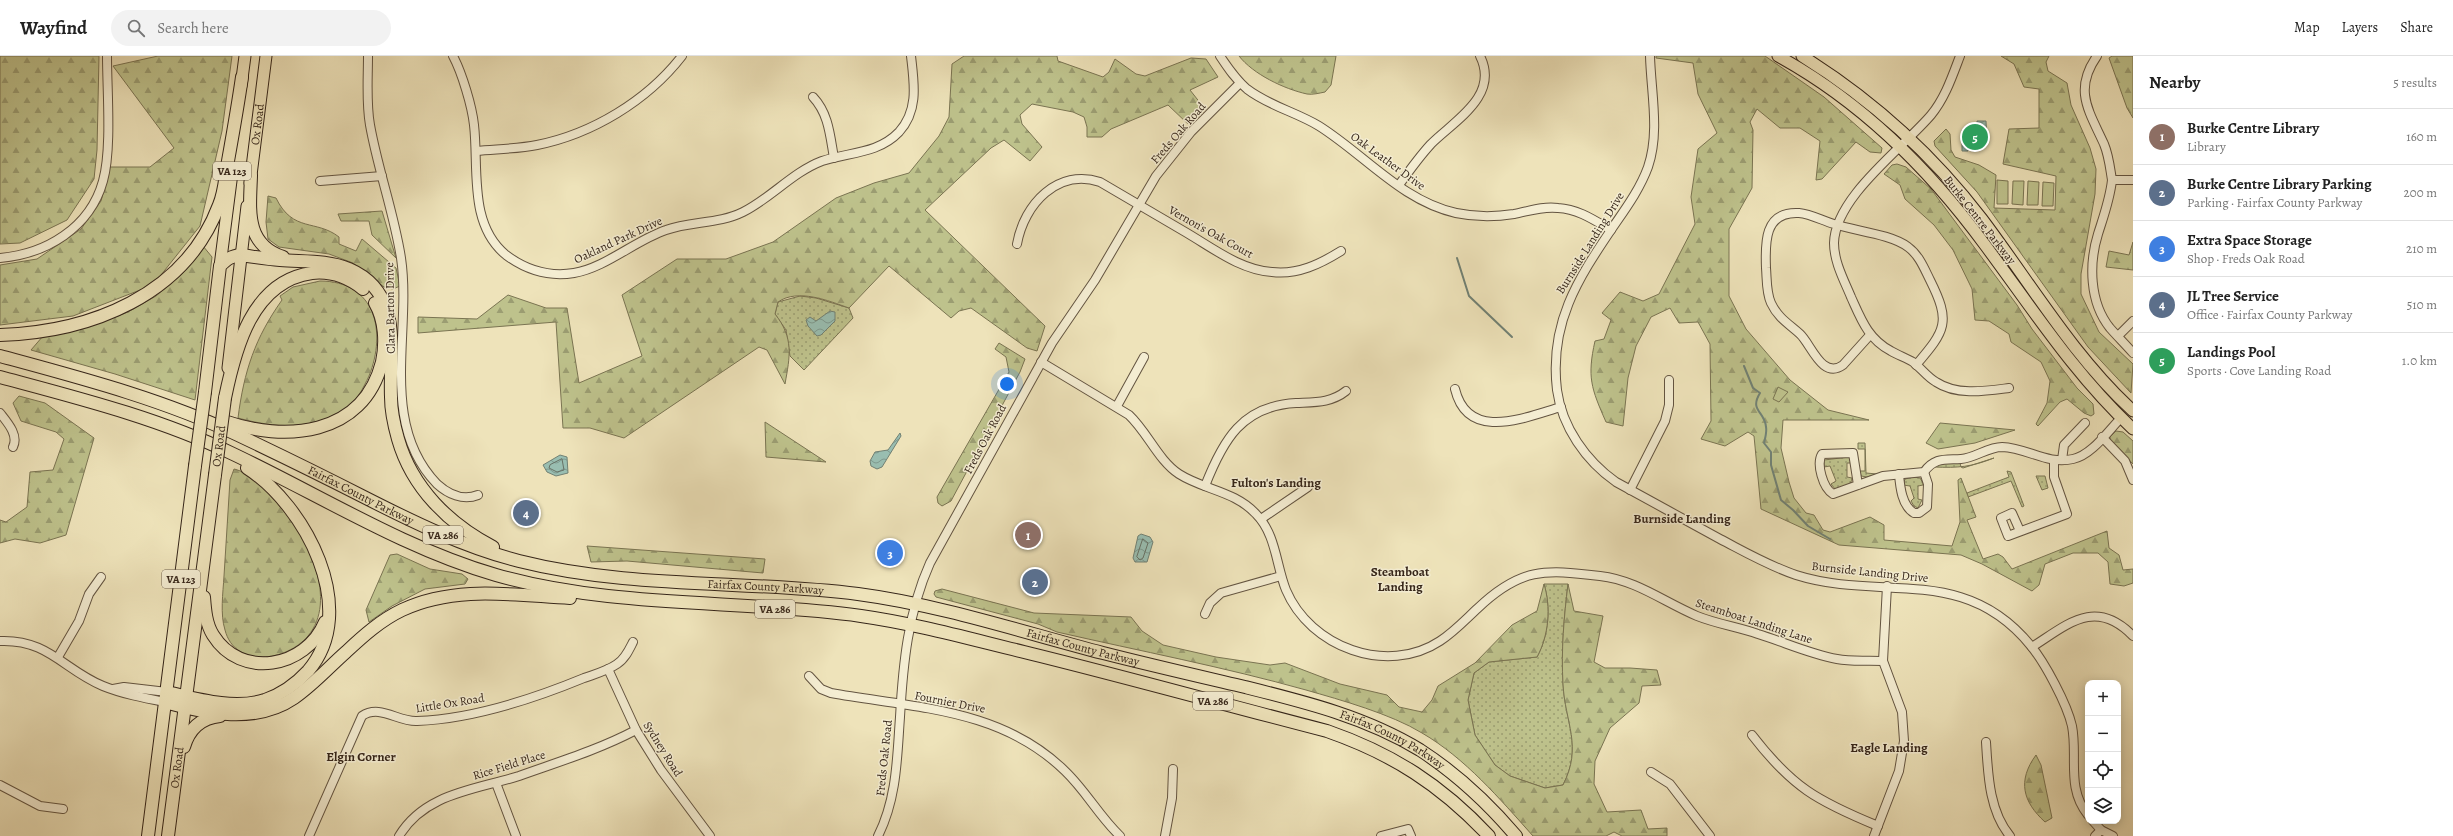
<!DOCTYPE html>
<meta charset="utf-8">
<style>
:root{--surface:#fff;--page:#f2f2f2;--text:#222;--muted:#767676;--line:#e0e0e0;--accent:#8f2418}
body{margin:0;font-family:Alegreya,serif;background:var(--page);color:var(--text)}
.controls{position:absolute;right:12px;bottom:12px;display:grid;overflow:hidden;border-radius:8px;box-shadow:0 2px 10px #0003}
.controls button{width:36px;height:36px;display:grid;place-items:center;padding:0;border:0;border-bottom:1px solid var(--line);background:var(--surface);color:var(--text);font:20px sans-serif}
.you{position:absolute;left:1007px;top:328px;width:14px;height:14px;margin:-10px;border:3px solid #fff;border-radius:50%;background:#1a73e8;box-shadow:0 0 0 6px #1a73e833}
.badge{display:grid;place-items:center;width:26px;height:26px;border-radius:50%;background:var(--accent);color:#fff;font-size:13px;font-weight:700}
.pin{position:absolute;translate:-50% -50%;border:2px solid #fff;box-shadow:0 1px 4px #0006}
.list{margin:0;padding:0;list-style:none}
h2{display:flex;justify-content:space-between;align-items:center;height:52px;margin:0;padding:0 16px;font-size:17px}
h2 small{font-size:13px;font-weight:400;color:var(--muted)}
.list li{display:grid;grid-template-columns:26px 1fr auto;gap:12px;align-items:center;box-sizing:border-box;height:56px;padding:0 16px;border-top:1px solid var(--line)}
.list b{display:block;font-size:15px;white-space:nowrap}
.list p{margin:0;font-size:13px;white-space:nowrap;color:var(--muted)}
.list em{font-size:13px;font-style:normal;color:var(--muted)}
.icon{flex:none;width:22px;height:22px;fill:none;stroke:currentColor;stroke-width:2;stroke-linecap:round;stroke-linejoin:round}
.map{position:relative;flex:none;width:2133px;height:780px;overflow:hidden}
header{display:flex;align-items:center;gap:24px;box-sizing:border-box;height:56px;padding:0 20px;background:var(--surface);border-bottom:1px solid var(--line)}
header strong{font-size:19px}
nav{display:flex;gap:22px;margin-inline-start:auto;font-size:14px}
.search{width:280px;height:36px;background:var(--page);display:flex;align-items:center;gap:10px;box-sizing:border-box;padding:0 14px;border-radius:22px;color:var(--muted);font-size:15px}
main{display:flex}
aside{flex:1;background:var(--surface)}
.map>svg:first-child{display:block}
</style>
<header>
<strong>Wayfind</strong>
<div class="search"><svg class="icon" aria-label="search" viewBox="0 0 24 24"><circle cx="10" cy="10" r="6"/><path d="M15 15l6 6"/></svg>Search here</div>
<nav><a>Map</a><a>Layers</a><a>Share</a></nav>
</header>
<main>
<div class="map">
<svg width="2133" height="780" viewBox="0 0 2133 780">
<defs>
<pattern id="grass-dots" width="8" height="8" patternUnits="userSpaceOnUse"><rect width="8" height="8" fill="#bec28c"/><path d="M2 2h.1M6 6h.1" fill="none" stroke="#9b9d72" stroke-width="1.8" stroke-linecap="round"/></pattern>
<pattern id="forest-firs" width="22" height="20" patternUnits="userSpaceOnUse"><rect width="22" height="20" fill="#bec28c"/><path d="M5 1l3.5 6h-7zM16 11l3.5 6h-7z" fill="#9b9d72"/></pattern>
<pattern id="water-waves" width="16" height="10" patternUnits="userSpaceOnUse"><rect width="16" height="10" fill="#99beb1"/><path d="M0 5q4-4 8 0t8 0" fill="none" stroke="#7e9a8f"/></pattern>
</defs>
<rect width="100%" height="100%" fill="#eee3ba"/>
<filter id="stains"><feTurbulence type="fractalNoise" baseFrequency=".005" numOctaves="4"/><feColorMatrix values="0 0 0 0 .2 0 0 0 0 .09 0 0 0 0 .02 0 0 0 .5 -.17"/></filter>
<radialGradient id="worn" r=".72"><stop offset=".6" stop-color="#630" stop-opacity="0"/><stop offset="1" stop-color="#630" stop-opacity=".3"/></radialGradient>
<!-- grass -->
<g fill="url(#grass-dots)" stroke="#7a7452">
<polygon points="1970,161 1981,170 2066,288 2059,283"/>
<polygon points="800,240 816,242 849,252 853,262 804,314 790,300 786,274 775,258 778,246"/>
<polygon points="1858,387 1865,387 1866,417 1877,418 1867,421 1861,420 1860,415 1865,415 1865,393 1858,393"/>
<path d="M1849 401 1851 407H1847V421L1852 422C1852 430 1842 432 1835 433L1831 428 1836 425 1830 410 1824 411V404Z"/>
<path d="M1994 402C1971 411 1959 412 1934 411L1940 407H1960L1961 411 1963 412Z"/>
<polygon points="2007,415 2011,416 2024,450 2022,451 2011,425 1968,441 1967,437 2009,421"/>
<polygon points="2036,420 2045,420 2048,432 2042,434"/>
<polygon points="1914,421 1920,422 1923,427 1923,429 1918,430 1918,443 1922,444 1918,452 1914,450 1911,445 1914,442 1910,430 1903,429 1905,423"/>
<path d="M1544 528H1568C1564 561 1561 594 1563 628 1565 667 1583 690 1563 729L1545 732 1510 720 1495 709 1475 679 1468 644 1474 617 1489 606 1537 601C1549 579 1551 551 1544 528Z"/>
</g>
<!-- forest -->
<g fill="url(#forest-firs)" stroke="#7a7452">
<polygon points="0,0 99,0 97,94 94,123 67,164 20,187 0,188"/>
<polygon points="158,0 232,0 222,75 200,170 153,229 73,260 0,269 0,209 37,203 81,173 101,145 110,111 150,111 174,92 113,10"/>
<path d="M964 0H1057L1058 5 1103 21 1109 16 1115 3 1136 18 1145 20 1191 2 1206 3 1218 21 1190 34 1201 48 1188 68 1168 49 1111 73 1102 81H1087V71L1084 61 1073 56 1032 48 1020 59 1022 68 1042 91 1030 105 1004 84 991 92 925 154 1045 270 1037 295 1027 292 971 252 959 255 951 262 889 210 849 252C829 245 798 232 778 246L775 258C794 282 790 300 785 328L767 294 759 291 624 382 590 372H563L556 266 418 277V261L477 263 508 239 546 252H567L579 327 642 300 622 239 677 203H726L773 186 836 142 874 127 909 117 939 80 949 61 952 8Z"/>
<path d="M1239 0H1336L1331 29 1325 36C1320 37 1312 39 1307 38 1284 33 1253 18 1239 0Z"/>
<path d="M1656 0H1765L1824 41 1882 92 1881 97 1870 96 1856 86 1822 123 1816 124 1820 85 1800 72H1780L1757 53 1750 66 1753 74 1752 132 1729 173V240L1746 273 1790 324 1828 354 1869 364H1783L1781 392 1789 426 1794 442 1806 457 1814 459 1823 474 1830 476 1870 461 1884 469V484L1952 490 1960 466 1958 424 1961 422 1976 461 1967 464 1983 503 1998 498 2003 501 2012 513 2107 475 2109 492 2119 499 2123 514 2133 513V527L2124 530 2110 528 2108 506 2098 497H2073L2045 508 2039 529 2032 535 1982 508 1961 499 1839 489 1761 453 1754 380 1748 376 1725 390 1701 383 1711 365 1710 288 1698 266 1679 267 1670 252 1651 261 1636 290 1628 322 1623 370 1606 366C1591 332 1587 321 1595 285L1604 283 1611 264 1602 257 1620 236 1643 245 1659 238 1695 168 1691 141 1698 93 1717 77 1698 38 1693 7 1656 2Z"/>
<polygon points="2001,0 2049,0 2046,6 2048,15 2067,27 2071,49 2090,92 2096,113 2095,138 2081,218 2081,238 2099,276 2133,308 2131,337 2088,291 1977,136 1935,90 1934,85 1946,73 1950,78 1951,94 1955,101 1979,109 1996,119 1994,152 2055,154 2056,120 2003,108 2009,73 2039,72 2039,33 2024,31 2014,8"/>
<polygon points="2112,0 2133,0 2133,62 2127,52 2109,2"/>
<polygon points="1897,108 1906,111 1931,133 2017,249 2032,273 2077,332 2093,348 2094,358 2091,360 2084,357 2067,343 2060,346 2038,370 2036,368 2047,347 2050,325 2041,306 2011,286 2009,278 1989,265 1975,264 1972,233 1953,194 1934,169 1905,143 1900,129 1884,118 1892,109"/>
<path d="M268 140 276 142C293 177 316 163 339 181V188L356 195 362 183 396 212 400 230 393 233 384 231 353 207 329 198 279 191 268 183 266 166Z"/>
<polygon points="382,155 396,202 372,179 369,165 341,165 338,158"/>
<polygon points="2133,186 2133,214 2106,211 2109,195 2129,199"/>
<polygon points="203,190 212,201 195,344 115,318 31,294 43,280 97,268 128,256 156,240 183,217"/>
<path d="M320 225C375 225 387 275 369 320 363 332 358 344 346 352 313 375 275 372 238 362 244 315 255 282 282 244L280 240 293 231Z"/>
<polygon points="999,287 1025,303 1020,316 951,445 942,450 938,447 937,441 1009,316 1006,301 995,293"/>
<polygon points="19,340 45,347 94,382 66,479 40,487 15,483 0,487 0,464 6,466 27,451 30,416 53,414 64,383 56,376 21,365 13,347"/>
<polygon points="765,366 826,406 766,401"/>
<polygon points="1940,367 2015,374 1975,387 1938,393 1926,387"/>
<polygon points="2116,375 2123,376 2133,385 2133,408 2110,384 2110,381"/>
<path d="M234 413C250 416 272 440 282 453 308 482 338 544 308 580 287 605 235 613 225 574 220 558 223 537 224 520 226 488 228 456 230 424Z"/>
<polygon points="587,490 765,503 763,517 627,505 591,506"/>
<polygon points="397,498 430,513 462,518 468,523 465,528 425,533 392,550 369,566 366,554 390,499"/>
<path d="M1544 528C1551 551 1549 579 1537 601L1489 606 1474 617 1468 644 1475 679 1495 709 1510 720 1545 732 1563 729C1583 690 1565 667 1563 628 1561 594 1564 561 1568 528L1574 555 1603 560 1594 606 1605 612H1630L1657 614 1661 629 1642 630 1639 647 1610 672 1595 705 1594 728 1607 756 1641 754 1648 773 1667 772V780H1622L1614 776 1606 780H1533C1500 743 1465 702 1422 677 1391 658 1341 644 1306 634 1224 611 1140 595 1057 576L1038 568 936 541 934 538 935 535 942 533 1034 557 1131 561 1142 575 1163 589 1216 601 1270 609 1285 607 1340 628 1387 639 1399 651 1422 656 1432 644 1438 630 1475 607 1512 569 1537 555Z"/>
<path d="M2036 699 2041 709 2052 762 2045 766C2023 746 2017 725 2036 699Z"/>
</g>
<!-- park -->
<g fill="#bec28c" stroke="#7a7452">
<polygon points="1997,124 2008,125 2008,148 1997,148"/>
<polygon points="2013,125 2024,125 2023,149 2012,148"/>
<polygon points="2028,125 2039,126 2038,149 2027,149"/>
<polygon points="2043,126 2054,127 2053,150 2042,150"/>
<polygon points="1778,331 1788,336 1779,346 1773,343"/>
</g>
<!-- water -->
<g fill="url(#water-waves)" stroke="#718174">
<polygon points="1977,65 1986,65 1987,87 1968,87 1968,95 1962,95 1962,74 1977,74"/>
<polygon points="830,255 835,256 835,265 821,279 817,280 808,270 806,264 810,261 816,265"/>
<polygon points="900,377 901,380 882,411 877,413 871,410 870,405 875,396 888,394"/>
<polygon points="560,399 567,401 568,417 556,420 547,416 543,409"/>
<polygon points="1141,478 1150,481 1153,486 1147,506 1135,506 1133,502 1138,480"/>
</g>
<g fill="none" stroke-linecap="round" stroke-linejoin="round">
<!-- shore -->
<g stroke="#677265" stroke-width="1">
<polygon points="1981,77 1981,83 1967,82 1968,79"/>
<polygon points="562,403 564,414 557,416 549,412 550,409"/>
<polygon points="1143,483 1148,487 1143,502 1140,504 1137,501"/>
</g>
<!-- stream -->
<g stroke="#718174" stroke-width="2">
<polyline points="1457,202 1469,240 1512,281"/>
<path d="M1744 310 1753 332 1760 337C1749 355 1765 355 1766 371 1767 376 1765 383 1764 387L1771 396V409L1781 444 1793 454 1808 470 1830 483"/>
</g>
<defs>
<g id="minor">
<path d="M368 0C368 23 366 47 370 69 378 114 394 157 401 202 412 276 378 367 437 428 448 438 463 445 478 439"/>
<path d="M453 0C462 17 472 50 474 69 479 112 468 168 506 199 526 214 549 221 574 217 605 212 636 184 666 174 691 165 719 168 743 156 771 142 793 116 822 105 849 96 878 98 899 76 919 54 914 27 911 0"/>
<path d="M1220 0C1228 12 1236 24 1247 33 1269 50 1296 56 1319 70 1365 99 1402 145 1456 157 1475 161 1495 161 1514 158 1529 155 1543 150 1558 152 1578 153 1594 164 1611 174"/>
<path d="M1650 0C1651 36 1660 76 1648 111 1640 133 1626 152 1613 171 1577 224 1549 268 1557 334 1562 371 1586 405 1616 426 1651 445 1685 464 1720 483 1745 496 1769 510 1796 519 1881 546 1964 507 2031 590 2045 607 2067 648 2072 670 2078 701 2066 732 2088 759"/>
<path d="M1960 0C1952 21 1945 42 1931 59 1903 92 1835 141 1834 187 1834 206 1844 224 1851 241 1861 263 1868 283 1891 295 1898 299 1906 302 1913 306 1921 312 1927 321 1936 326 1957 340 1986 335 2009 332"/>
<path d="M2097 0C2073 34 2089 55 2104 88 2109 100 2110 112 2112 124H2133"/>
<path d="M813 41C829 58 830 80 834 102"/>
<path d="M476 95C496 93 517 93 537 89 592 78 647 45 682 0"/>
<path d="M2112 124C2110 143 2104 159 2098 178 2089 207 2089 246 2110 272 2117 280 2125 288 2133 297"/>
<polyline points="320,125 382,120"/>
<path d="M1399 129C1409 115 1419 101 1431 88 1454 65 1500 40 1480 0"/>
<path d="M1017 188C1024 148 1058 112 1100 126 1129 143 1158 160 1187 177 1214 193 1241 214 1272 216 1298 219 1320 208 1341 195"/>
<path d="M0 202C46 198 90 172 103 125 112 93 107 35 107 0"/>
<path d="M1870 279 1843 309C1822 324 1811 288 1800 278 1789 268 1778 262 1771 247 1766 236 1767 223 1766 212 1765 187 1764 155 1799 157 1811 158 1823 165 1834 168 1855 175 1891 178 1908 191 1919 199 1924 212 1930 224 1951 266 1946 274 1916 309"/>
<polyline points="2118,280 2133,265"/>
<path d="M1041 306 1129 359C1148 377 1158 404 1179 418 1204 434 1235 435 1256 458 1276 478 1276 509 1286 534 1310 591 1387 620 1440 585 1454 576 1466 563 1478 552 1520 512 1544 513 1600 520 1636 524 1664 546 1697 560 1717 568 1738 571 1758 578 1784 586 1810 598 1837 603 1852 606 1867 604 1883 605"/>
<path d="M1455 333C1468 387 1526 361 1561 351"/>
<polyline points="1117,350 1144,301"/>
<path d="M0 357C7 366 19 379 13 391"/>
<polyline points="2102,381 2125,405 2133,424"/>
<polyline points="2062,404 2064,389 2085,367"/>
<path d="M1899 418C1900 431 1902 450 1914 457H1919L1927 451 1928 428 1924 416"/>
<path d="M1858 429 1853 397 1822 398C1816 408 1823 432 1833 438L1883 420 1924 416C1935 401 1945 404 1961 403 1975 402 1988 391 2002 391 2028 392 2047 409 2073 403 2092 399 2108 375 2121 362"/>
<path d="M1205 430C1223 384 1242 350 1296 347 1315 346 1331 347 1346 335"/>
<polyline points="1630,434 1665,365 1669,349 1669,324"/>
<polyline points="1261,463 1308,431"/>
<polyline points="2020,475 2012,457 2001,462 2008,480 2067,458 2054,421 2054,405"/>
<polyline points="1205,558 1210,547 1221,537 1281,520"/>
<path d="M0 585C48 583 64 614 103 630 123 638 144 642 165 646"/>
<path d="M2032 591C2067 569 2095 541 2133 580"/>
<polyline points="58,601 79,565 89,538 101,521"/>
<polyline points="608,613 636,674 661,714 710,780"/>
<path d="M809 620 821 633 831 637C914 652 1001 652 1065 715 1086 735 1099 760 1120 780"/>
<polyline points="113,633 124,631 167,636"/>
<path d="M1752 679C1792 731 1817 745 1878 770"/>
<path d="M1986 686C1988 718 1989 755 2010 780"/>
<polyline points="1651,716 1670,728 1710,780"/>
<polyline points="496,727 516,780"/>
<polyline points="0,729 40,750 63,753"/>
<polyline points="2093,765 2101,774 2113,780"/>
<path d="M309 780 362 660C380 648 398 666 417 665 472 663 533 643 584 622 595 618 607 615 617 608 625 603 629 594 633 586"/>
<path d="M399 780C425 737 475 734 519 720 558 706 598 694 636 674"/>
<path d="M878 780C897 742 897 702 900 661 903 608 908 556 930 507L1052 287 1095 224 1156 120 1191 76 1240 27"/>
<polyline points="1165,780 1172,742 1173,713"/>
<polyline points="1381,780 1408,773 1411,780"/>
<polyline points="1874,780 1899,715 1904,685 1902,656 1883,605 1887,530"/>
<polyline points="2095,780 2101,774"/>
</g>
<g id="major">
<path d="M1778 0C1860 45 1930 114 1985 189 2032 252 2075 319 2133 373"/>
<path d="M1802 0C1871 43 1933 99 1982 163 2031 228 2073 300 2133 355"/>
<polyline points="241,30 245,0"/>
<path id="s1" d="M250 127 266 0"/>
<polyline points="220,210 232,117"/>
<polyline points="228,312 247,150"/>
</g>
<g id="highway">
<path d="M251 119C250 153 244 188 283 201"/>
<path d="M0 279C90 276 185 240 219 149 225 135 225 120 228 105 233 77 238 49 242 21"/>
<path id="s2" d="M0 300C81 322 162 343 238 379 280 399 321 419 362 440 413 466 464 491 519 505 630 533 746 524 858 538 941 549 1022 576 1103 597 1150 609 1198 620 1245 631 1305 646 1366 661 1420 694 1457 718 1488 747 1516 780"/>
<path d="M0 321C78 342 158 362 231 397 318 438 403 492 496 519 615 553 740 543 861 560 917 568 970 583 1024 596 1126 621 1226 649 1327 675 1393 698 1441 729 1489 780"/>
<path d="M205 336 220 210C227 203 231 200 241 199 254 201 267 203 280 204 303 206 327 204 349 213 404 237 389 294 391 341 391 355 394 369 398 383 412 432 449 468 493 491"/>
<path d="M225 342C235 293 252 225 312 217 331 215 348 221 363 233"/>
<path d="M224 365C284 386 363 381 382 306 386 287 385 264 375 247"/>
<path d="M204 541C205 554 206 568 213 579 241 624 306 612 325 566"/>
<path d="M167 636C197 643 234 654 265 644 282 638 296 628 308 615 361 554 305 449 247 412"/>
<path d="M165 646C207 658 256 668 294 642 313 629 329 611 346 596 363 580 381 564 402 554 455 529 513 539 570 542"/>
<path d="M184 691C189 673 201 662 220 660"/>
<polyline points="148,780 195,410"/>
<path id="s3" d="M168 780 215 419"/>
</g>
</defs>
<!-- minor casing -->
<use href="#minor" stroke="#635441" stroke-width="10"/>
<!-- major casing -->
<use href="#major" stroke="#352519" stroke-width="13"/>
<!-- highway casing -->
<use href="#highway" stroke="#352519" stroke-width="14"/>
<!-- minor -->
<use href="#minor" stroke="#f4edd2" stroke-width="8"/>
<!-- major -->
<use href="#major" stroke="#eee3ba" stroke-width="11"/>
<!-- highway -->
<use href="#highway" stroke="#eee3ba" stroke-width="12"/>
<defs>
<g id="highway-bridge">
<polyline points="195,410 205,336"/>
<path id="s4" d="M215 419 225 342"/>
</g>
</defs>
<!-- highway-bridge casing -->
<use href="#highway-bridge" stroke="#352519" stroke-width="14" stroke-linecap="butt"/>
<!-- highway-bridge -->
<use href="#highway-bridge" stroke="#eee3ba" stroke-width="12"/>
</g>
<g text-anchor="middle" stroke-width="3" stroke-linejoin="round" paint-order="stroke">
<!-- shield labels -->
<g fill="#f4edd2" stroke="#6e6150" stroke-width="1">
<rect x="213" y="106" width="38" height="18" rx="3"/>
<rect x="423" y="470" width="40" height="18" rx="3"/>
<rect x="162" y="514" width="38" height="18" rx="3"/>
<rect x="755" y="544" width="40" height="18" rx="3"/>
<rect x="1193" y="636" width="40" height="18" rx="3"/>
</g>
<g font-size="11" font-weight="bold" fill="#352519">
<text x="232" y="119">VA 123</text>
<text x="443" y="483">VA 286</text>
<text x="181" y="527">VA 123</text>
<text x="775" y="557">VA 286</text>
<text x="1213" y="649">VA 286</text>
</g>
<!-- street labels -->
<g font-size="12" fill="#352519" stroke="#f4edd2">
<text dy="4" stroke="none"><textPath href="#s1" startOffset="59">Ox Road</textPath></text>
<text transform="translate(1178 77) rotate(-49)" y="4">Freds Oak Road</text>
<text transform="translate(1388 105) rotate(36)" y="4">Oak Leather Drive</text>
<text transform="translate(1980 164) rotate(52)" y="4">Burke Centre Parkway</text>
<text transform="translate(1211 176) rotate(29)" y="4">Vernon's Oak Court</text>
<text transform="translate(618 184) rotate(-25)" y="4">Oakland Park Drive</text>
<text transform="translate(1590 187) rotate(-58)" y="4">Burnside Landing Drive</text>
<text transform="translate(390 252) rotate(-91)" y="4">Clara Barton Drive</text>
<text transform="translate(985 383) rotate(-62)" y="4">Freds Oak Road</text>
<text dy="4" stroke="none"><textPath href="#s4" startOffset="29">Ox Road</textPath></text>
<text dy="4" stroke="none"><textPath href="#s2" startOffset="388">Fairfax County Parkway</textPath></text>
<text transform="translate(1870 516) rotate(6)" y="4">Burnside Landing Drive</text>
<text dy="4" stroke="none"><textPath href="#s2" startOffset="808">Fairfax County Parkway</textPath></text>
<text transform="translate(1754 565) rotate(18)" y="4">Steamboat Landing Lane</text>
<text dy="4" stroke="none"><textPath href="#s2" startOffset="1132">Fairfax County Parkway</textPath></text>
<text transform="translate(950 646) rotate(11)" y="4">Fournier Drive</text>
<text transform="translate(450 647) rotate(-9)" y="4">Little Ox Road</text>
<text dy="4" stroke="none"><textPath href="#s2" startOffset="1456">Fairfax County Parkway</textPath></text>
<text transform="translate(663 693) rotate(58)" y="4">Sydney Road</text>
<text transform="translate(884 702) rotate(-84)" y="4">Freds Oak Road</text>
<text transform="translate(509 709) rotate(-17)" y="4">Rice Field Place</text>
<text dy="4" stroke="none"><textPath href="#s3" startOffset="69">Ox Road</textPath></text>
</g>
<!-- neighbourhood labels -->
<g font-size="13" font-weight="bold" fill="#352519" stroke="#f4edd2">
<text x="1276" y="431">Fulton's Landing</text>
<text x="1682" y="467">Burnside Landing</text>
<text x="1400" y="520">Steamboat<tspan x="1400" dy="15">Landing</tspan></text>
<text x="1889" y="696">Eagle Landing</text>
<text x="361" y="705">Elgin Corner</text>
</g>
</g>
<rect width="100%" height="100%" filter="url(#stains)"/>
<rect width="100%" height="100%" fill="url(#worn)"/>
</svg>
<div class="controls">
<button>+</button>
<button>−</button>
<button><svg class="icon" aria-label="locate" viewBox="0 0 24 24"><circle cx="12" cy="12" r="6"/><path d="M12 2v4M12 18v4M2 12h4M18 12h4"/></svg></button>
<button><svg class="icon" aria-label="layers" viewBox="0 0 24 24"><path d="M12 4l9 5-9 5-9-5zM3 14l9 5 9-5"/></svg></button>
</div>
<div class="you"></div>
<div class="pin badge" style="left:1028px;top:479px;background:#8d6e63">1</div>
<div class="pin badge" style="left:1035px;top:526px;background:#5c6f8a">2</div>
<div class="pin badge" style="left:890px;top:497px;background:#3f7fe0">3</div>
<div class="pin badge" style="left:526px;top:457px;background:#5c6f8a">4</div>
<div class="pin badge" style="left:1975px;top:81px;background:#2e9e5b">5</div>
</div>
<aside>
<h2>Nearby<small>5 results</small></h2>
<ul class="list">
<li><span class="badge" style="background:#8d6e63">1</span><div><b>Burke Centre Library</b><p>Library</p></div><em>160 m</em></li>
<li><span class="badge" style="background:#5c6f8a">2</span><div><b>Burke Centre Library Parking</b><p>Parking · Fairfax County Parkway</p></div><em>200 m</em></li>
<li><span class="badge" style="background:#3f7fe0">3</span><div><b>Extra Space Storage</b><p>Shop · Freds Oak Road</p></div><em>210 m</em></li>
<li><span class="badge" style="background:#5c6f8a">4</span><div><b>JL Tree Service</b><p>Office · Fairfax County Parkway</p></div><em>510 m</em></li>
<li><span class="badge" style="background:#2e9e5b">5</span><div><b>Landings Pool</b><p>Sports · Cove Landing Road</p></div><em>1.0 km</em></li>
</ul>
</aside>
</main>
